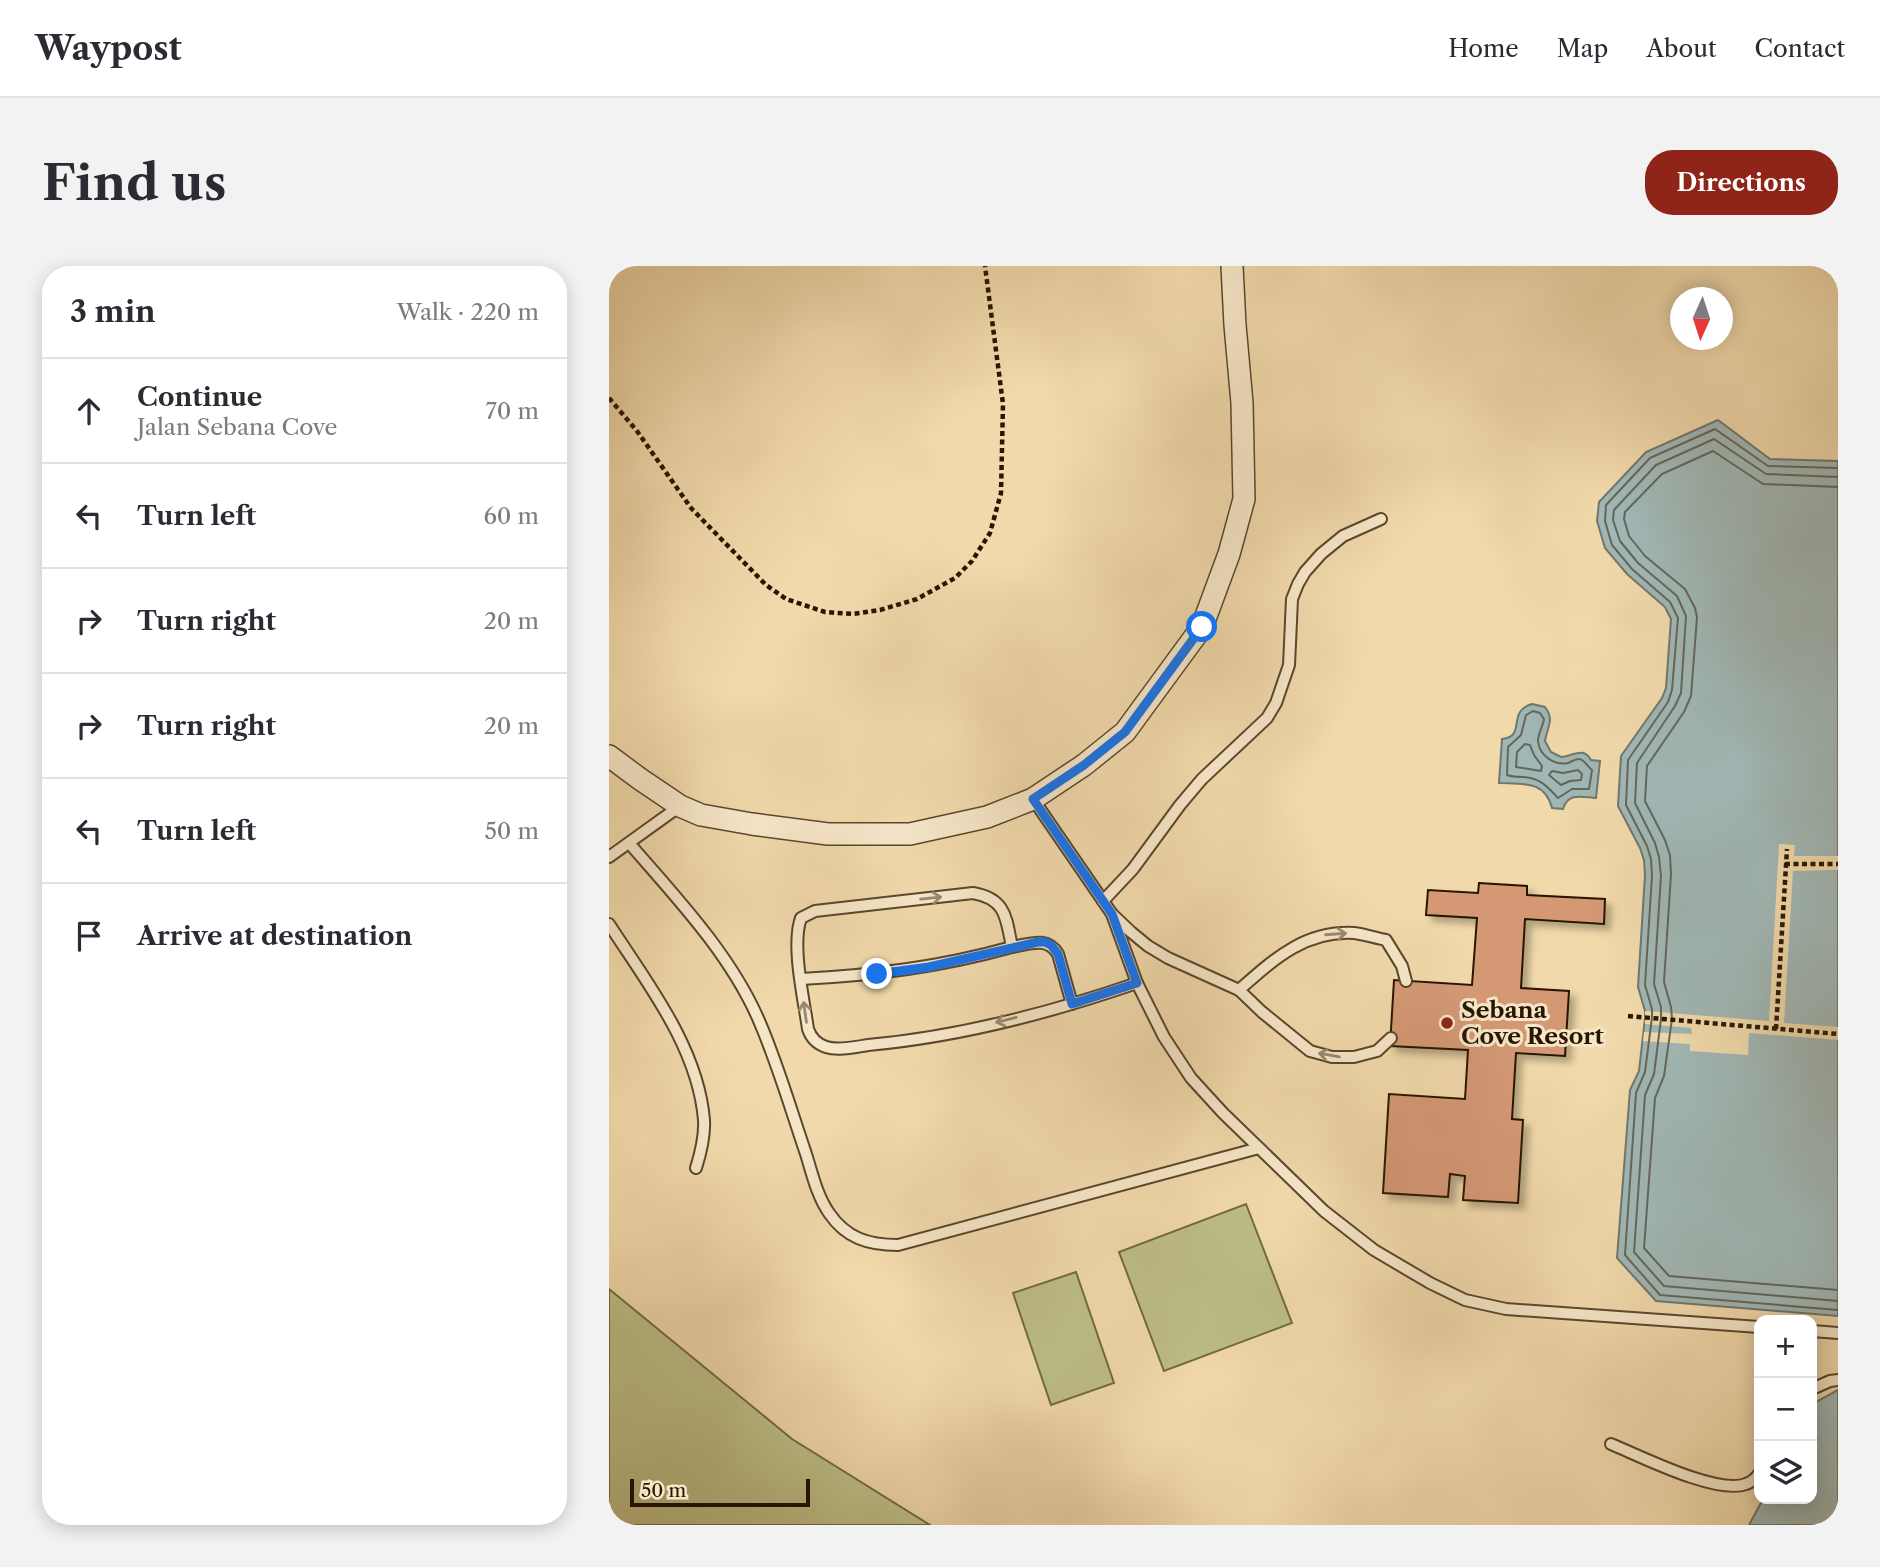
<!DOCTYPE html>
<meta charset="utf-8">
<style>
:root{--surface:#fff;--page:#f2f2f3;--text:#2b2b33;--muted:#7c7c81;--line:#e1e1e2;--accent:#8f2418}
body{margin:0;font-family:"Libre Caslon Text",serif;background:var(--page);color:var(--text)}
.controls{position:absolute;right:21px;bottom:21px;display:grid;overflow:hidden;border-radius:14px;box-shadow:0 4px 18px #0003}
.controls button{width:63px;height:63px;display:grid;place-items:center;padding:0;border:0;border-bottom:2px solid var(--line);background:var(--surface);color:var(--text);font:35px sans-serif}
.compass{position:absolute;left:1061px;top:21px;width:63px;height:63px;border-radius:50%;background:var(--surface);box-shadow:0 4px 18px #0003;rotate:183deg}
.scale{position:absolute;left:21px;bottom:18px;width:180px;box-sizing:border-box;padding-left:7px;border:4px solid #281601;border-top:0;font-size:19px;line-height:24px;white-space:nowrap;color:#281601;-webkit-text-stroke:5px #f6e6c8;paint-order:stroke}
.stop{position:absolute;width:21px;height:21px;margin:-16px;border:5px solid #1a73e8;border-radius:50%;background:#fff}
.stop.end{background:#1a73e8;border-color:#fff;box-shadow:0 2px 7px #0008}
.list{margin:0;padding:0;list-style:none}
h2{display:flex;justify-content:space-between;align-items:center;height:91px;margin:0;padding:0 28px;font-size:30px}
h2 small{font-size:23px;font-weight:400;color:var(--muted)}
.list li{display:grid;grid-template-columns:46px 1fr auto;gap:21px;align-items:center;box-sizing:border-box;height:105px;padding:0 28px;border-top:2px solid var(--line)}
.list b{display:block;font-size:26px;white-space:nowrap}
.list p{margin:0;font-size:23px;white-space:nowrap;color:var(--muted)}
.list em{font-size:23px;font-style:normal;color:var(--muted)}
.icon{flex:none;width:38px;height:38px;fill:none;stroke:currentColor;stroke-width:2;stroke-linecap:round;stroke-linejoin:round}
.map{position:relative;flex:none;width:1229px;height:1259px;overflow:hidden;border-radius:28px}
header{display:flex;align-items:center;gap:42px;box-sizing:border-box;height:98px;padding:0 35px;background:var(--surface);border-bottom:2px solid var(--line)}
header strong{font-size:33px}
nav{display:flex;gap:38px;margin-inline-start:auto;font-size:24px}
.intro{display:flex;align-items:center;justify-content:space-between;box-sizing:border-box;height:168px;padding:0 42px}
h1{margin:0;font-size:49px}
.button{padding:18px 32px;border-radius:28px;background:var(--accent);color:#fff;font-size:24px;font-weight:700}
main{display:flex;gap:42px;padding:0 42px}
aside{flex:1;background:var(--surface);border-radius:28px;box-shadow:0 4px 18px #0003}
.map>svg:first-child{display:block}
</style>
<header>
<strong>Waypost</strong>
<nav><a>Home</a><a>Map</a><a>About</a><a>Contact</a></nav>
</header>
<div class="intro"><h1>Find us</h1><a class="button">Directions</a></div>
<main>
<aside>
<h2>3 min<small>Walk · 220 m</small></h2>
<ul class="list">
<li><svg class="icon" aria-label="ahead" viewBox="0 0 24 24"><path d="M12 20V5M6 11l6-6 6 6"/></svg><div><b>Continue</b><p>Jalan Sebana Cove</p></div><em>70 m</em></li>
<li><svg class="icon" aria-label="left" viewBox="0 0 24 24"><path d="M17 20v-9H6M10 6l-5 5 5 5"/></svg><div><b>Turn left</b></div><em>60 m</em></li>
<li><svg class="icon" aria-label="right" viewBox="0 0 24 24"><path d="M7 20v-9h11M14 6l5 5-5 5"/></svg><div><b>Turn right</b></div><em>20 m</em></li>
<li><svg class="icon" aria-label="right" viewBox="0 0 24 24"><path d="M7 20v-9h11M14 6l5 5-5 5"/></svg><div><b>Turn right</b></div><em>20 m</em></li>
<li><svg class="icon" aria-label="left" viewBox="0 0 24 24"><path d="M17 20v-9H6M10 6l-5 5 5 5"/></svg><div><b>Turn left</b></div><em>50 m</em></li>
<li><svg class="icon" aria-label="arrive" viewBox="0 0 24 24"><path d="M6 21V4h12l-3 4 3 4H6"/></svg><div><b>Arrive at destination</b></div></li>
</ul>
</aside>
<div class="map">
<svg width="1229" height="1259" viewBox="0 0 1229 1259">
<defs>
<filter id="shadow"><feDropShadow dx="6" dy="6" stdDeviation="3.5" flood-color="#0004"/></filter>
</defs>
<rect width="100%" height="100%" fill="#f1d9ab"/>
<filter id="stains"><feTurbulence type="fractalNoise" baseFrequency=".00286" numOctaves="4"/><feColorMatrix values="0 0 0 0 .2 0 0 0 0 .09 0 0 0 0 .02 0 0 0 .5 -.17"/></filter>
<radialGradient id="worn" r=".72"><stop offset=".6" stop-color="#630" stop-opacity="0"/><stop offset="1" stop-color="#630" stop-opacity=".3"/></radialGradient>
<!-- green -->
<g fill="#bdbe87" stroke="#726a44" stroke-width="2">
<polygon points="637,938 683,1057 555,1105 510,986"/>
<polygon points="467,1006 505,1117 442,1139 404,1027"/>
<polygon points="0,1023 183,1173 321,1259 0,1259"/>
</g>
<!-- water -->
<g fill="#a0b7b5" stroke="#70776d" stroke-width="2">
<polygon points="1109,154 1161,193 1229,195 1229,1050 1047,1035 1008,992 1021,824 1030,805 1036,752 1036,745 1029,721 1036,609 1035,594 1031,582 1009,540 1012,490 1053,432 1057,422 1062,353 1056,341 1018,308 996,282 988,255 990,236 1037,186"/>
<path d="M923 438 936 441C946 454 938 461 936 475L942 486 952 491C965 490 974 480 982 494L991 495 987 532C973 531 959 526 954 543L943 542C936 514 913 518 890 517L893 473C918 471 897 445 923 438Z"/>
<polygon points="1229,1124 1229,1259 1140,1259 1154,1233 1203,1233 1203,1143 1207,1136"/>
</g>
<!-- pier -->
<polygon fill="#f1d9ab" points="1170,578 1186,579 1185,590 1229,590 1229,604 1184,605 1175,757 1229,761 1229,774 1140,767 1139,789 1081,785 1081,778 1034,775 1035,766 1083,768 1082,762 1036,758 1036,745 1160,755"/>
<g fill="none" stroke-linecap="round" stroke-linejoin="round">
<!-- shore -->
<g stroke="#64665b" stroke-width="2">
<polyline points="1229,202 1159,200 1106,163 1041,192 997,239 996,255 1003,279 1023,303 1061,336 1069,352 1063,424 1059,436 1019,494 1017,539 1038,580 1042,593 1043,610 1036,719 1043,743 1043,751 1036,806 1027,827 1016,989 1051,1029 1229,1044"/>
<polyline points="1229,211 1157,208 1105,173 1047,199 1005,244 1004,254 1011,275 1029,297 1068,330 1077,350 1072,427 1066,440 1028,497 1026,537 1046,577 1050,591 1052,610 1045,718 1052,741 1052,753 1045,808 1036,829 1025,986 1055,1020 1229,1035"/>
<polyline points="1229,221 1154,218 1104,185 1053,208 1016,246 1015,253 1020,270 1036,290 1076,323 1086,342 1088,351 1082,430 1075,446 1038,500 1036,535 1056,574 1061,589 1062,608 1055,716 1062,741 1063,753 1055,810 1046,832 1035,982 1060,1010 1229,1024"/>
<path d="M924 445 931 447 935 453C934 460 929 467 929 475 930 489 945 500 959 497 962 496 966 493 970 493 975 493 979 501 983 504L980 523H963L949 532C939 521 931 512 915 511 909 511 904 511 898 509L899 481 912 469 917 449Z"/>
<polygon points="916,478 921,479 925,489 933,500 932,505 907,501 908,486"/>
<polygon points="969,504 973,508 972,514 961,515 952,519 940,509 943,505 954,507"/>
</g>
</g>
<!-- building -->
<polygon fill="#d49874" stroke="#281601" stroke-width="2" filter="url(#shadow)" points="870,617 918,620 918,629 996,633 995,658 916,653 912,722 960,725 956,790 907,787 903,853 914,854 909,937 854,934 856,910 841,908 839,931 774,927 780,828 856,833 859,784 781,780 785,714 863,719 868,652 817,649 819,624 869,627"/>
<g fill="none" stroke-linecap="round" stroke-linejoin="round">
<defs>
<g id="service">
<polyline points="424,533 503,648 522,666 539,680 559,692 630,724"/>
<path d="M20 577C67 631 123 690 151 757 169 799 182 844 197 888 203 907 208 930 220 947 237 972 259 979 289 979L650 882"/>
<polyline points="0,591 71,540"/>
<polyline points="494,635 524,603 571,539 593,513 658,452 667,437 680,399 683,333 689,318 696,306 712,288 734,270 772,253"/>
<polyline points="503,648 528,717 555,771 582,812 614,847 715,945 765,984 821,1017 856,1034 897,1043 1150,1061"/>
<path d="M0 658C38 717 89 781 95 854 96 870 92 886 87 902"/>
<path d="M192 713C267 709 331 701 403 681"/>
<path d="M463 738 449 688C438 670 421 678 403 681 397 653 398 633 364 627L206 645 192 652C182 679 195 734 199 763 202 772 208 778 217 781 229 785 246 781 259 779 348 771 444 746 528 717"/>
<path d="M782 772 768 785 745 791H723L701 785 653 746 630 724C664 694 696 664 745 667 755 668 766 672 777 674L793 700 797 715"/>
<polyline points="1203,1065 1229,1067"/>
<polyline points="1203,1123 1221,1115 1229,1114"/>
<path d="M1002 1178C1031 1190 1108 1229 1137 1218 1143 1216 1147 1212 1150 1208"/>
</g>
<polyline id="minor" points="0,490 31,513 71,540 92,549 143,558 219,568 301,568 378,551 424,533 475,499 516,466 593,361 620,288 635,233 633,137 626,59 623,0"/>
</defs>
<!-- service casing -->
<use href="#service" stroke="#5a472c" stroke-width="14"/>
<!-- minor casing -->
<use href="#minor" stroke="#5a472c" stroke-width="24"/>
<!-- path -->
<g stroke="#281601" stroke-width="4.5" stroke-dasharray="5 3.5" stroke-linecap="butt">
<polyline points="0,132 28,165 82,242 157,319 177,333 216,346 244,348 271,344 308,333 346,312 363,295 381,267 392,227 394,138 376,0"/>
<polyline points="1176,598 1229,598"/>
<polyline points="1019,750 1229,768"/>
<polyline points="1167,763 1178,583"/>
</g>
<!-- service -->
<use href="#service" stroke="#f6e6c8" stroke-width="10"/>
<!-- minor -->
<use href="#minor" stroke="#f6e6c8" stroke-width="21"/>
</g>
<!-- one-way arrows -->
<defs><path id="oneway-shaft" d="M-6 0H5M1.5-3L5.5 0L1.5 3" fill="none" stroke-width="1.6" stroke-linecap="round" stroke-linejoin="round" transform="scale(1.75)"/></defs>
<g stroke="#99886e">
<use href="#oneway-shaft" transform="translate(322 632) rotate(-6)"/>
<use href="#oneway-shaft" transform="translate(727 668) rotate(-4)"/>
<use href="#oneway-shaft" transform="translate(196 746) rotate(-98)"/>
<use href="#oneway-shaft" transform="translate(397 754) rotate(166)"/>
<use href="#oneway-shaft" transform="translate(720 789) rotate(-170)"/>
</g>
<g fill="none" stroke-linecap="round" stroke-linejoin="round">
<!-- route -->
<polyline stroke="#1a73e8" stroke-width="9" points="268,708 320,701 429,676 436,676 442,679 449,688 463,738 528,717 503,648 424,533 475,499 516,466 593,361"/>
</g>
<!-- markers -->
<circle fill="#8f2418" stroke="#f6e6c8" stroke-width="2.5" cx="838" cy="757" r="7"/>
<g text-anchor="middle" stroke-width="6" stroke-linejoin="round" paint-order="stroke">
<!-- poi labels -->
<g font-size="23" font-weight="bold" fill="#281601" stroke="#f6e6c8" text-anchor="start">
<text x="852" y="752">Sebana<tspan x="852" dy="26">Cove Resort</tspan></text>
</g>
</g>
<rect width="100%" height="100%" filter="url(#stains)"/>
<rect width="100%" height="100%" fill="url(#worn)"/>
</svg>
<div class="controls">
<button>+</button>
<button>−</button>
<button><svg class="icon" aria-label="layers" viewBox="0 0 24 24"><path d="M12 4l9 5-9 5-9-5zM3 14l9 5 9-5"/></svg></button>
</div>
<svg class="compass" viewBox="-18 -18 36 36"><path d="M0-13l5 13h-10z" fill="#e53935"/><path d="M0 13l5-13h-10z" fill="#7c7c81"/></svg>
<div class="scale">50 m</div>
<div class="stop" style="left:593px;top:361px"></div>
<div class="stop end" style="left:268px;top:708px"></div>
</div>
</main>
